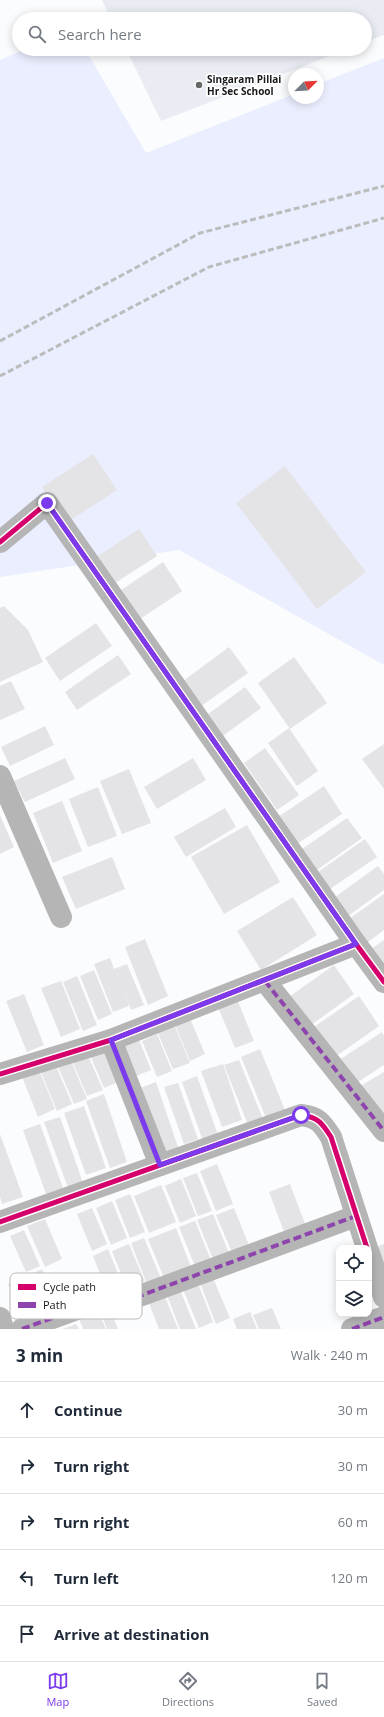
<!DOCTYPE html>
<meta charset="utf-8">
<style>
:root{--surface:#fff;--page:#f6f6f7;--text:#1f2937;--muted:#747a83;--line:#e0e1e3;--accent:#7c3aed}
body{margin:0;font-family:"Open Sans",sans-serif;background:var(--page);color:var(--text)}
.controls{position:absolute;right:12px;bottom:12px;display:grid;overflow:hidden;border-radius:8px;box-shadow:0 2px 10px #0003}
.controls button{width:36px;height:36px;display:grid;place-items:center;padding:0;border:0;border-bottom:1px solid var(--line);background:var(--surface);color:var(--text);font:20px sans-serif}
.compass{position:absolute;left:288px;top:68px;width:36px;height:36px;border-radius:50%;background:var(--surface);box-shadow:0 2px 10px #0003;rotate:66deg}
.stop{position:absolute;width:12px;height:12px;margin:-9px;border:3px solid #7c3aed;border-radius:50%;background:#fff}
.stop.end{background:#7c3aed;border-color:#fff;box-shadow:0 1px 4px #0008}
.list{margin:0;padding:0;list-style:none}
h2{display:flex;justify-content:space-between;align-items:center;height:52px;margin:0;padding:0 16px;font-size:17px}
h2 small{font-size:13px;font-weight:400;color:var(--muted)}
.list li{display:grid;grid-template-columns:26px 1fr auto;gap:12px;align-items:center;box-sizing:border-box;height:56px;padding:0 16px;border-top:1px solid var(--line)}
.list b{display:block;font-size:15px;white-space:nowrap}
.list em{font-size:13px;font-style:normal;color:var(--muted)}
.icon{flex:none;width:22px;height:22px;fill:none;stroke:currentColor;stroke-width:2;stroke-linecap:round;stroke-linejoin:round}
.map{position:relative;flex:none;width:384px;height:1329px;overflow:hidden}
.search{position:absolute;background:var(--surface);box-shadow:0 2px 10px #0003;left:12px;right:12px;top:12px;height:44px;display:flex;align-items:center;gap:10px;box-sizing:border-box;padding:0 14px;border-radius:22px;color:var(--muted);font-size:15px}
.sheet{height:332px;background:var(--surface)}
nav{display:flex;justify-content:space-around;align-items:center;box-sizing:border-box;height:56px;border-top:1px solid var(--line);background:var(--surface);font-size:11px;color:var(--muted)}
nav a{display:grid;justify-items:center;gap:2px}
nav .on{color:var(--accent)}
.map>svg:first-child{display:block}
</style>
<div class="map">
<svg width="384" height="1329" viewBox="0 0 384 1329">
<rect width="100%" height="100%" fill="#fbfcfd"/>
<!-- built -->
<g fill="#eaecf4">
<polygon points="102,0 384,0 384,35 365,42 365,19 111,19"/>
<polygon points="126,49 348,49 161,121"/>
</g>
<!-- green -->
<polygon fill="#eaeefe" points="25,49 85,49 146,153 294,94 294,98 318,98 318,84 384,58 384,665 179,550 0,577 0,60"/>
<!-- building -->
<g fill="#e4e4e6">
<polygon points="93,454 117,490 66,523 42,487"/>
<polygon points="285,466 366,572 317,609 236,503"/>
<polygon points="139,529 157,556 109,587 92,560"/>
<polygon points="163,562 182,591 134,623 115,594"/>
<polygon points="4,606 28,630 43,662 0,682 0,608"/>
<polygon points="96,623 112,646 60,681 45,658"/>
<polygon points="229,647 248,673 197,709 179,684"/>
<polygon points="118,655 131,674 77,710 65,692"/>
<polygon points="294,657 327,703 290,729 258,683"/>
<polygon points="11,681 25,709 0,720 0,686"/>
<polygon points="245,687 261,708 216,741 200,720"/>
<polygon points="45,726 54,745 10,766 1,747"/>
<polygon points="289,728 318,771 297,786 268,743"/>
<polygon points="384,744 384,789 362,759"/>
<polygon points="265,748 299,795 277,810 244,763"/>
<polygon points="65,758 75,779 25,802 14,781"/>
<polygon points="193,758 206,780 157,809 144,787"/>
<polygon points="129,769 151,823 122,834 100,781"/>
<polygon points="324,786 342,814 297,844 278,817"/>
<polygon points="98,787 117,836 88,847 69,799"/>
<polygon points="62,801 82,851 53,863 33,813"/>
<polygon points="225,808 236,827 186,857 174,837"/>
<polygon points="0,815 14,847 0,854"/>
<polygon points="347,818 362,838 317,870 302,849"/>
<polygon points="247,825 280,882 224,914 191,857"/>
<polygon points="365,839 377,857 330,889 318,872"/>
<polygon points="112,857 125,889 76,909 62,877"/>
<polygon points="378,866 384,874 384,890 344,919 331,900"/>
<polygon points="384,894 384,930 364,945 346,921"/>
<polygon points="293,897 317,935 261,970 237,931"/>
<polygon points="145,939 168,996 148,1005 125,947"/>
<polygon points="384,940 384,974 368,951"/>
<polygon points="110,958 114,969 127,964 144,1005 131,1010 122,987 129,1006 113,1012 94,964"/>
<polygon points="334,965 354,994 307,1028 286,999"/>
<polygon points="94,970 112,1014 98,1020 80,976"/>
<polygon points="77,976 97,1025 83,1031 63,982"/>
<polygon points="61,981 80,1029 61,1037 41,988"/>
<polygon points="24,994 44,1045 27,1052 6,1001"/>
<polygon points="359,996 379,1026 332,1059 311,1029"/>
<polygon points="237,999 254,1041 235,1048 218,1007"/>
<polygon points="189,1016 205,1054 190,1061 174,1022"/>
<polygon points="174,1024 190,1063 173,1069 157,1031"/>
<polygon points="382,1032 384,1036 384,1065 352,1086 336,1062"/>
<polygon points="157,1034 172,1071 157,1077 142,1041"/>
<polygon points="138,1037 151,1070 129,1079 116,1046"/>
<polygon points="107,1048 121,1081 104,1088 90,1055"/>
<polygon points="260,1049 285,1110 266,1118 241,1057"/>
<polygon points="87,1053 103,1090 87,1096 72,1060"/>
<polygon points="70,1058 87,1099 74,1104 57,1064"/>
<polygon points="239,1060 263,1119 248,1125 224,1065"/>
<polygon points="54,1061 72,1104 57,1111 39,1067"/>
<polygon points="223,1064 242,1120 222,1127 201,1071"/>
<polygon points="38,1067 55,1109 38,1117 21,1074"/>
<polygon points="384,1072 384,1118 357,1088"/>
<polygon points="197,1076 218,1135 203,1141 182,1082"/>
<polygon points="156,1082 179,1150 159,1157 135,1090"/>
<polygon points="178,1083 198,1139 184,1144 164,1087"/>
<polygon points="104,1094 127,1162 110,1168 86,1101"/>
<polygon points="84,1106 106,1168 86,1175 64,1113"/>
<polygon points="60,1117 83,1183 68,1188 44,1122"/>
<polygon points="40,1124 63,1188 46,1194 23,1130"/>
<polygon points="0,1134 23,1197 2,1204 0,1197"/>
<polygon points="217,1164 233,1204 216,1211 200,1171"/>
<polygon points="197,1173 212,1211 198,1216 183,1178"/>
<polygon points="181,1179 196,1216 180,1223 165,1186"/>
<polygon points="290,1184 307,1229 286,1237 269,1192"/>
<polygon points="161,1185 176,1222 149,1233 134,1196"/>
<polygon points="130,1194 145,1232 130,1238 115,1200"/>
<polygon points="112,1201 127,1238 111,1245 96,1208"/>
<polygon points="92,1208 107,1244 92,1251 77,1214"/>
<polygon points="234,1208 250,1248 233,1255 216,1215"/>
<polygon points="213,1214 231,1258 215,1264 197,1220"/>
<polygon points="45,1219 62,1259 45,1267 27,1226"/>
<polygon points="195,1221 213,1265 197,1271 179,1227"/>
<polygon points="176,1228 193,1272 166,1283 148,1239"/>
<polygon points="24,1230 40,1266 26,1272 10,1236"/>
<polygon points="144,1238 162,1281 148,1287 131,1243"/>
<polygon points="129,1244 145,1282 127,1289 112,1251"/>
<polygon points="384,1244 384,1270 375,1247"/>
<polygon points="108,1249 125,1290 109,1297 93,1256"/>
<polygon points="42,1269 61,1313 46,1319 27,1276"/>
<polygon points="21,1278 38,1318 25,1323 8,1284"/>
<polygon points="213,1278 230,1318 216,1324 200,1283"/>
<polygon points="197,1281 213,1322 199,1328 182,1287"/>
<polygon points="179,1287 196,1329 180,1329 166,1293"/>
<polygon points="163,1292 178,1329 159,1329 147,1298"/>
<polygon points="109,1307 118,1329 107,1329 100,1311"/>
<polygon points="272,1308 281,1329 259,1329 253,1315"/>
<polygon points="97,1309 106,1329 83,1329 78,1316"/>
<polygon points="250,1312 257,1329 237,1329 233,1319"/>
<polygon points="76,1324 79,1329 63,1329"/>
</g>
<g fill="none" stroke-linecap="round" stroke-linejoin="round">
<!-- street -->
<g stroke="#b5b5b6" stroke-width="22">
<polyline points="0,542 47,503 356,944 384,982"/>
<polyline points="0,776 61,917"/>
<polyline points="265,981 384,1131"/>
<polyline points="111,1040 160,1165"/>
<polyline points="0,1074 111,1040 356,944"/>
<path d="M0 1222 301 1115C318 1117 322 1123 331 1137L367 1248"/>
<polyline points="369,1253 384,1297"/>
<polyline points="0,1318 3,1329"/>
<polyline points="22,1329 105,1299 126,1301 356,1216"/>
<polyline points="352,1329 384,1317"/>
</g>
<!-- rail -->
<g stroke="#bcbcbd" stroke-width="3" stroke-dasharray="6 3" stroke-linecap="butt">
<polyline points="0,341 200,233 384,186"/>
<polyline points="0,376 209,267 384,218"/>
</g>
<!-- quiet -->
<g stroke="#8e44ad" stroke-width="4" stroke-dasharray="8 4" stroke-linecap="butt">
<polyline points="265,981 384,1131"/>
<polyline points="22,1329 105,1299 126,1301 356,1216"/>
<polyline points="352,1329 384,1317"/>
</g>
<defs>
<g id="cycleway">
<polyline points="0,542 47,503 356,944 384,982"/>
<polyline points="0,1074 111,1040 356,944"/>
<path d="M0 1222 301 1115C318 1117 322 1123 331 1137L367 1248"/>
</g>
</defs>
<!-- cycleway casing -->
<use href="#cycleway" stroke="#fff" stroke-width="8"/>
<!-- cycleway -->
<use href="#cycleway" stroke="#d6006c" stroke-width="5"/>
</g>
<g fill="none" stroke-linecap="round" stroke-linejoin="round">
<!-- route -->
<polyline stroke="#7c3aed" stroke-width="5" points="47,503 356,944 111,1040 160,1165 301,1115"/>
</g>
<!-- markers -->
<circle fill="#666769" stroke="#fff" stroke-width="1.5" cx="199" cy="85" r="4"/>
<g text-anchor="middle" stroke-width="3.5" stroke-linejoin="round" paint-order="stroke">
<!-- poi labels -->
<g font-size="10" font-weight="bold" fill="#16171a" stroke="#fff" text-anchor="start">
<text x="207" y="83">Singaram Pillai<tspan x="207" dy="12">Hr Sec School</tspan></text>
</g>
</g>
<!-- legend -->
<rect x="10" y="1273" width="132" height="46" rx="6" fill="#fff" stroke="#b9b9ba" stroke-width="1"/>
<rect x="18" y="1284" width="18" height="6" fill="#d6006c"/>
<rect x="18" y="1302" width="18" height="6" fill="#8e44ad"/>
<g font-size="11" fill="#16171a">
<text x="43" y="1291">Cycle path</text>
<text x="43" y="1309">Path</text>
</g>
</svg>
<div class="controls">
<button><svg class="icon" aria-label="locate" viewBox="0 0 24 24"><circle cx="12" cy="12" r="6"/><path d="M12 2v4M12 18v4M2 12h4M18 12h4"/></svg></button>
<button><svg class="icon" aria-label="layers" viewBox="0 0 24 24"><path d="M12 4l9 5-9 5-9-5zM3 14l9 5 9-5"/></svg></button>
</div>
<svg class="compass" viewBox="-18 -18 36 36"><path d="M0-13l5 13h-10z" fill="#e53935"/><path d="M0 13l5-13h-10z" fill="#747a83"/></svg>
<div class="stop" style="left:301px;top:1115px"></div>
<div class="stop end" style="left:47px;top:503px"></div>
<div class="search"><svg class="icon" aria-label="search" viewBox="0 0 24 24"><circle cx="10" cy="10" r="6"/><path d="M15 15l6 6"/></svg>Search here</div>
</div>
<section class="sheet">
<h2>3 min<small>Walk · 240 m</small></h2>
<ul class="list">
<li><svg class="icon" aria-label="ahead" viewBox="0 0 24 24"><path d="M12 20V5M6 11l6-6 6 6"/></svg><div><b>Continue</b></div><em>30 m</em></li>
<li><svg class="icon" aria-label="right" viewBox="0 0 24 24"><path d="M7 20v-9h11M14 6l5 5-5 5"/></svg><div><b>Turn right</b></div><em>30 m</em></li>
<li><svg class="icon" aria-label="right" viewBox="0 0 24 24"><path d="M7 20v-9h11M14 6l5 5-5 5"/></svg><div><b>Turn right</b></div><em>60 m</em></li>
<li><svg class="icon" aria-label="left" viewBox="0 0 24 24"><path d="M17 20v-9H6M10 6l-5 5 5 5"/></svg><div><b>Turn left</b></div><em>120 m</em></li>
<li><svg class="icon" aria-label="arrive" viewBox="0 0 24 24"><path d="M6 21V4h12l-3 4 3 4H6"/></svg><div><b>Arrive at destination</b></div></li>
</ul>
</section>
<nav>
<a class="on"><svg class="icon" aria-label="map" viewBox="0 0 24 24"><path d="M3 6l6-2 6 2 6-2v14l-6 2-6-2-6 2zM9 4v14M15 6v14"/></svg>Map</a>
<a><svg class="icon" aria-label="directions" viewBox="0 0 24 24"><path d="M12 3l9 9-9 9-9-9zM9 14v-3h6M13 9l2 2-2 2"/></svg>Directions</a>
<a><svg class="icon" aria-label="saved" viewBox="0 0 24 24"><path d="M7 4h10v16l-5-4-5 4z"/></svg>Saved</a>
</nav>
